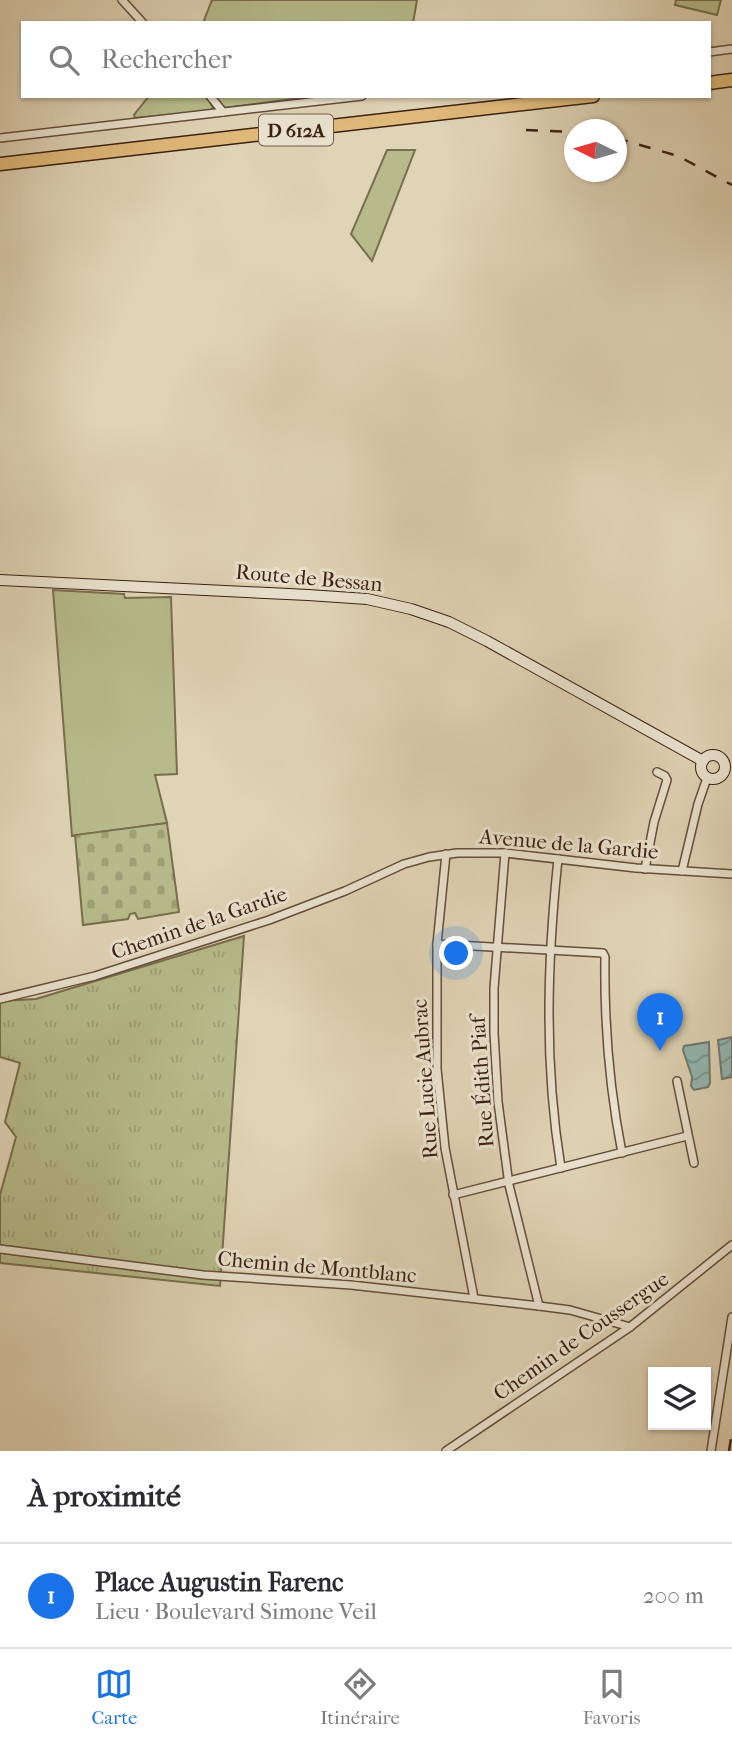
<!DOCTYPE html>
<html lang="fr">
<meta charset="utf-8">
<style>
:root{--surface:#fff;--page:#f2f2f3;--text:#2b2b33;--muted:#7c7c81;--line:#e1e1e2;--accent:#1a73e8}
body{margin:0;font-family:"IM FELL French Canon",serif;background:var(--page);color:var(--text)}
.controls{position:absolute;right:21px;bottom:21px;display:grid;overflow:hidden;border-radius:0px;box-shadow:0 2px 5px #0004}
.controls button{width:63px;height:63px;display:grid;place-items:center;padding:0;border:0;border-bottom:2px solid var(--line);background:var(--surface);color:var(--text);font:35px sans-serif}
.compass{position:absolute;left:564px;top:119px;width:63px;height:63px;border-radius:50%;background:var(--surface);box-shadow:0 2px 5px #0004;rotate:275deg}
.you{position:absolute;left:457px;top:954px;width:24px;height:24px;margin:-18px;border:5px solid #fff;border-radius:50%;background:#1a73e8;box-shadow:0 0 0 10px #1a73e833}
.badge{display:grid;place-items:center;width:46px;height:46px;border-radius:50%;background:var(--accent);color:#fff;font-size:23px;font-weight:700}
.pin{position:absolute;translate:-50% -58px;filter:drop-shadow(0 2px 4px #0008)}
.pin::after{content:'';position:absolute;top:37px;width:24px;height:21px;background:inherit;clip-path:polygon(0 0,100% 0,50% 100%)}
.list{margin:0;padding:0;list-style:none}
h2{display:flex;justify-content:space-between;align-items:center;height:91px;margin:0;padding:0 28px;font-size:30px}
h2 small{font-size:23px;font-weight:400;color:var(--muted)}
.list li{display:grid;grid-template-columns:46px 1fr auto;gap:21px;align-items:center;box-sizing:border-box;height:105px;padding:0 28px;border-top:2px solid var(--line)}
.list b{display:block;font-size:26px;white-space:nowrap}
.list p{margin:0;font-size:23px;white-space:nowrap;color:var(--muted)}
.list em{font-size:23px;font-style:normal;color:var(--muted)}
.icon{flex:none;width:38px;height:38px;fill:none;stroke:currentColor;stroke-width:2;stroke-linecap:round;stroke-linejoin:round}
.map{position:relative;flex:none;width:732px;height:1451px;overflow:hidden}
.search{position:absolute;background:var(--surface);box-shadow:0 2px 5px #0004;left:21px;right:21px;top:21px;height:77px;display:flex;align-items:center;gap:18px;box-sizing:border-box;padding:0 24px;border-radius:0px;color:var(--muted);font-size:26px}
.sheet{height:196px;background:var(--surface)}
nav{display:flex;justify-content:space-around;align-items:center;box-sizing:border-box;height:98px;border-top:2px solid var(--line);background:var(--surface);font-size:19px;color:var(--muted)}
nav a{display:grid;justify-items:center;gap:4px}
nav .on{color:var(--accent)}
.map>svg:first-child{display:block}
</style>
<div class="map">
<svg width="732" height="1451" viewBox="0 0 732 1451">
<defs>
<pattern id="cemetery-stones" width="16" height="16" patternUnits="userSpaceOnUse" patternTransform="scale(1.75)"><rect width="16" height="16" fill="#b7bb8b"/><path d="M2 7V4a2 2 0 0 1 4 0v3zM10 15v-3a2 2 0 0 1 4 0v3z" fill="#9ea077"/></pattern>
<pattern id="park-tufts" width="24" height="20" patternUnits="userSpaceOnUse" patternTransform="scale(1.75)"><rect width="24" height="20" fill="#b7bb8b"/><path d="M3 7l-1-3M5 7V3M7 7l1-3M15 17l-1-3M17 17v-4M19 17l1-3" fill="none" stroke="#9ea077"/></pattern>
<pattern id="water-waves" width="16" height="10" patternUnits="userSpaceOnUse" patternTransform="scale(1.75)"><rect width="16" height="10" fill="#94b7b2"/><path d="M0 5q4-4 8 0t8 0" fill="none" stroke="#7a948f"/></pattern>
</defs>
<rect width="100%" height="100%" fill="#e0d4b6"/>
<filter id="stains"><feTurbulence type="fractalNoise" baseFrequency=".00286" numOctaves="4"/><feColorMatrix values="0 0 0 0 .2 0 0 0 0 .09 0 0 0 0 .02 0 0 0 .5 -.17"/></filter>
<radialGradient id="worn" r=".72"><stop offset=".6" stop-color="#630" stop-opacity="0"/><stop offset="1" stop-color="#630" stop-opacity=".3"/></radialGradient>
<!-- green -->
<g fill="#b7bb8b" stroke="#786e4e" stroke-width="2">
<polygon points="212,0 417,0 413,23 203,23"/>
<polygon points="676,0 721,0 717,15 675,5"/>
<polygon points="149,96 207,96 213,108 210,111 135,118 134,115"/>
<polygon points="213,96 315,96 224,108"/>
<polygon points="387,150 415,150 372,261 351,234"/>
<polygon points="53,590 124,594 125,598 171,597 177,774 155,775 167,823 72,836"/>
</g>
<!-- cemetery -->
<polygon fill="url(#cemetery-stones)" stroke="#786e4e" stroke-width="2" points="167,823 179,912 138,919 135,913 130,914 128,919 83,925 75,835"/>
<!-- park -->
<polygon fill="url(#park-tufts)" stroke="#786e4e" stroke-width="2" points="244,936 220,1286 0,1263 0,1195 16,1137 5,1122 20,1063 0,1057 0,1001 36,999"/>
<!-- water -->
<g fill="url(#water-waves)" stroke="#707b72" stroke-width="2">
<polygon points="732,1037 732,1077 722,1079 718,1040"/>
<polygon points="709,1042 710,1083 708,1087 694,1090 691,1086 692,1077 683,1050 684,1046"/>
</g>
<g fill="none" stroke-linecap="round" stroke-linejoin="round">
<defs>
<g id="street">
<polyline points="122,0 143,23"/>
<polyline points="709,52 732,49"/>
<polyline points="210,96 223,112"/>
<polyline points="0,138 362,96"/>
<polyline points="505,853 494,988 494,1033 498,1102 509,1185 539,1306"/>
<polyline points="446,854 437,944 437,1069 445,1148 474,1298"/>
<path d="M558 859C547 964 544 1063 561 1168"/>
<polyline points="645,869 654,822 667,780 665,776 657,772"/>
<polyline points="682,871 698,804 707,778"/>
<path d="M437 944 603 953 605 957C604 1025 609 1086 622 1153"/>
<polyline points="0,999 95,976 269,920 345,891 404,864 429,857 457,853 505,853 636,868 732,874"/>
<polyline points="677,1081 694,1163"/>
<polyline points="453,1195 687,1136"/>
<polyline points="0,1249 203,1275 351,1285 539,1306 570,1310 630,1327"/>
<polyline points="446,1451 630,1327 732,1245"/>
<polyline points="711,1451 732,1317"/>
</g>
<g id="secondary">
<polyline points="0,580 308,595 367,599 411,609 449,622 487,641 703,761"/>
<circle cx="713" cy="767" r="12"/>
</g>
<g id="highway">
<polyline points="709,83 732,80"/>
<polyline points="0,164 593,96"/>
</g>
</defs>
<!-- street casing -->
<use href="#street" stroke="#644d3b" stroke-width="10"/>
<!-- secondary casing -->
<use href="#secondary" stroke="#3a2012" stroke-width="12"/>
<!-- highway casing -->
<use href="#highway" stroke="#3a2012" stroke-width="15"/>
<!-- street -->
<use href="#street" stroke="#ebe3d0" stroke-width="7"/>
<!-- secondary -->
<use href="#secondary" stroke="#ebe3d0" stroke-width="10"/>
<!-- highway -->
<use href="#highway" stroke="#e0ba7b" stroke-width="12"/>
<!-- rail -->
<g stroke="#3a2012" stroke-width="2.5" stroke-dasharray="12 12" stroke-linecap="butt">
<polyline points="526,130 574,132"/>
<polyline points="616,138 678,156 732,185"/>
<polyline points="729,1451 732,1432"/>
</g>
</g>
<g text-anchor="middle" stroke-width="6" stroke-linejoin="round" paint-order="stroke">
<!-- shield labels -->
<rect fill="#ebe3d0" stroke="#6f5a4b" stroke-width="2" x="259" y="114.5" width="74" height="31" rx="5"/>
<g font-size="19" font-weight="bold" fill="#3a2012">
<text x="296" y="137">D 612A</text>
</g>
<!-- street labels -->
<g font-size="21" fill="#3a2012" stroke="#ebe3d0">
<text transform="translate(309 578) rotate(5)" y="7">Route de Bessan</text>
<text transform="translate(569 844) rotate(5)" y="7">Avenue de la Gardie</text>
<text transform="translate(199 923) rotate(-19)" y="7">Chemin de la Gardie</text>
<text transform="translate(425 1079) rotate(-94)" y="7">Rue Lucie Aubrac</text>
<text transform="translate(482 1082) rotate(-94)" y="7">Rue Édith Piaf</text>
<text transform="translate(317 1267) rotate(5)" y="7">Chemin de Montblanc</text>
<text transform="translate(581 1336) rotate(-35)" y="7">Chemin de Coussergue</text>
</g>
</g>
<rect width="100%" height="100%" filter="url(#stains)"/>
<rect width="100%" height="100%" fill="url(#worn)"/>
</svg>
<div class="controls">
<button><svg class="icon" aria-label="layers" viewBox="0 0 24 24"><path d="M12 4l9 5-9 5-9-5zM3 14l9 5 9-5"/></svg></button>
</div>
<svg class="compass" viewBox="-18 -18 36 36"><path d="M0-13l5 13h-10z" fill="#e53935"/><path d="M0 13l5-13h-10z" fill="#7c7c81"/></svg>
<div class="you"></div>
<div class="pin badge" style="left:660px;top:1051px">1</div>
<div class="search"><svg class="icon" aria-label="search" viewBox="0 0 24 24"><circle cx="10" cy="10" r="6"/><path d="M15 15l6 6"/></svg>Rechercher</div>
</div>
<section class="sheet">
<h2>À proximité<small></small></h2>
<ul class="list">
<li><span class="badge">1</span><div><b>Place Augustin Farenc</b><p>Lieu · Boulevard Simone Veil</p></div><em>200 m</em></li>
</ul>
</section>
<nav>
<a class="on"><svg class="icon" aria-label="map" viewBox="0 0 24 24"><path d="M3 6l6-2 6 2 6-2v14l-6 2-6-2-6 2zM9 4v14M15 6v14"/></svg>Carte</a>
<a><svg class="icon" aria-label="directions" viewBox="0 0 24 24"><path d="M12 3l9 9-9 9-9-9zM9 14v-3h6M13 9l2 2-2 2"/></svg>Itinéraire</a>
<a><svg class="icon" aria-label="saved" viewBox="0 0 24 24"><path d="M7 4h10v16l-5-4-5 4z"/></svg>Favoris</a>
</nav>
